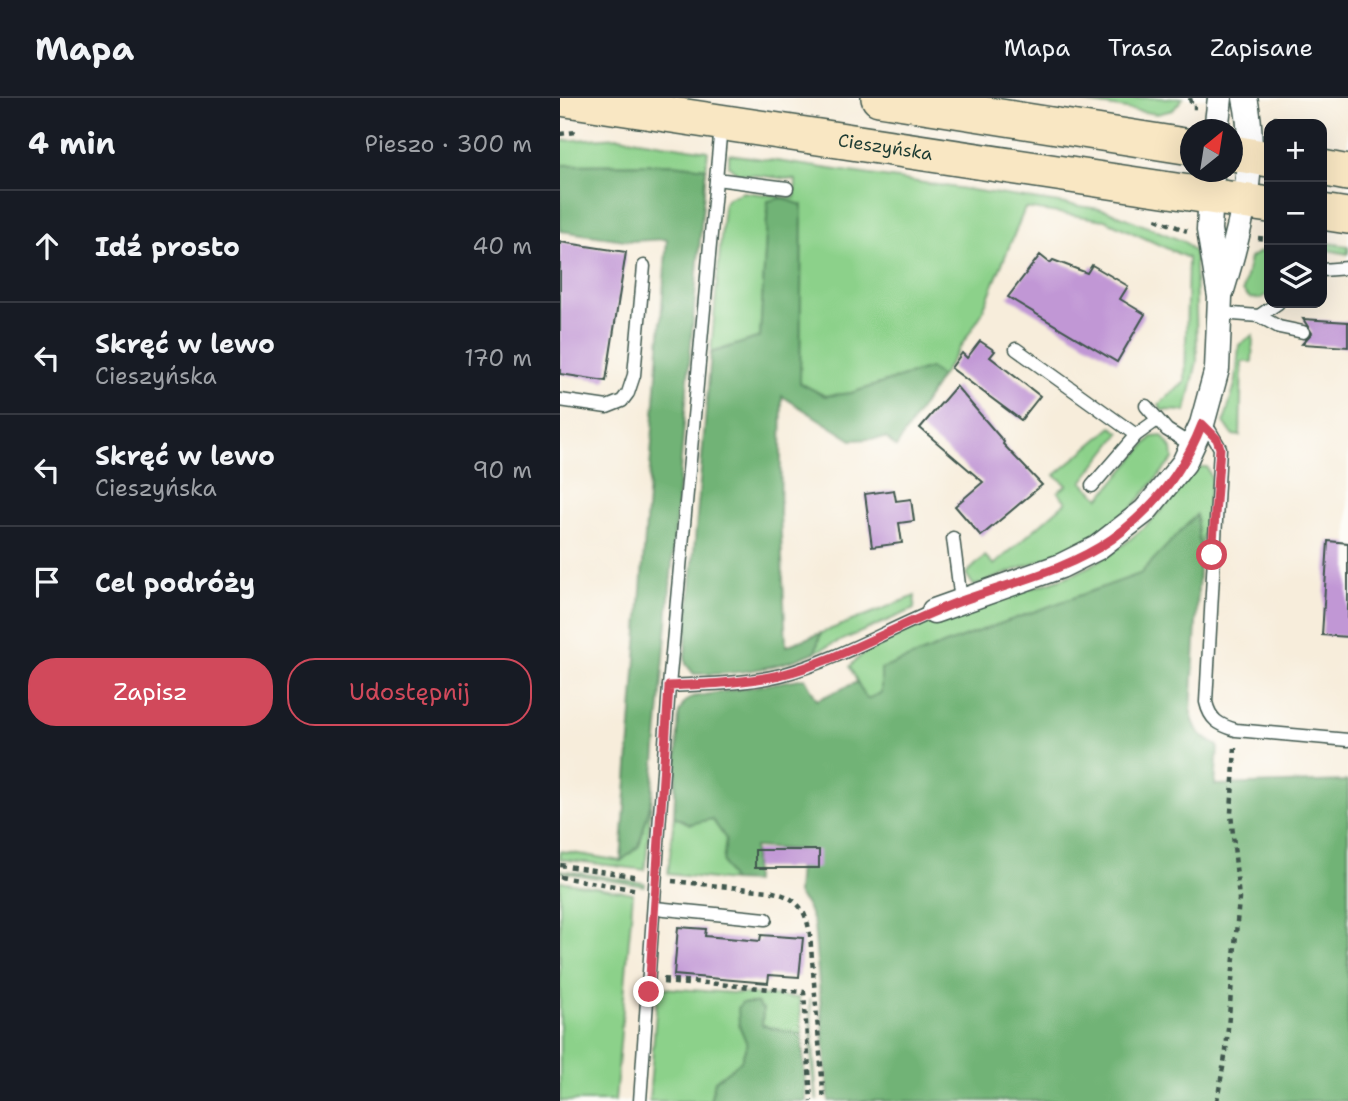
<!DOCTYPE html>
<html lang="pl">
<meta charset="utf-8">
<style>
:root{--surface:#171b24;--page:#20242c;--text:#f1f3f6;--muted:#9ea1a6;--line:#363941;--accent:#d1495b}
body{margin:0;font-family:"Shantell Sans",sans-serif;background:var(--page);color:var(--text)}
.controls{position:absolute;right:21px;top:21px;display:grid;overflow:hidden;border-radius:14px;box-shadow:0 7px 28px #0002}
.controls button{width:63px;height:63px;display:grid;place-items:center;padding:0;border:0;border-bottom:2px solid var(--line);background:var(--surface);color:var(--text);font:35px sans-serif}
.compass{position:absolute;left:620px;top:21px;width:63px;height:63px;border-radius:50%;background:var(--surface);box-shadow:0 7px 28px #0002;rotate:30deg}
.stop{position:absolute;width:21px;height:21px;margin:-16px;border:5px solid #d1495b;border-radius:50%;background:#fff}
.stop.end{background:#d1495b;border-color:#fff;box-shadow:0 2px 7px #0008}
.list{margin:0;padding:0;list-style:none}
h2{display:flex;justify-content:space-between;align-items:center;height:91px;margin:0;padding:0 28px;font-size:30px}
h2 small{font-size:23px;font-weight:400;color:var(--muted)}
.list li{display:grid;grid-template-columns:46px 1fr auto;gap:21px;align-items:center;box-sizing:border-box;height:112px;padding:0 28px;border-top:2px solid var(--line)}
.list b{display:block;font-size:26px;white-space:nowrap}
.list p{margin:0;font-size:23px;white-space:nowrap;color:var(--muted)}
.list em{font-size:23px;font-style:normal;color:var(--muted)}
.actions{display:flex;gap:14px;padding:21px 28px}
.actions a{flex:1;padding:16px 0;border:2px solid var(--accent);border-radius:28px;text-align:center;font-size:24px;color:var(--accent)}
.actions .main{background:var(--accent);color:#fff}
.icon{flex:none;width:38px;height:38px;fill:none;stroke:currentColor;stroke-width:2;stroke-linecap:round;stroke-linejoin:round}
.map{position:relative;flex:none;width:788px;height:1003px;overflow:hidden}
header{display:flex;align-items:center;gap:42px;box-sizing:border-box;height:98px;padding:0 35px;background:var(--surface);border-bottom:2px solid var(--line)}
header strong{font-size:33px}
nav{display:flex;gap:38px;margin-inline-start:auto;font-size:24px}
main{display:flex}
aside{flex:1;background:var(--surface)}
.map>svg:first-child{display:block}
</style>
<header>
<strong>Mapa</strong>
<nav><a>Mapa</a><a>Trasa</a><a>Zapisane</a></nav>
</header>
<main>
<aside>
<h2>4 min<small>Pieszo · 300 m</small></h2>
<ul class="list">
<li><svg class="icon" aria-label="ahead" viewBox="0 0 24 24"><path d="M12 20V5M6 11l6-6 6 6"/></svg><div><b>Idź prosto</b></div><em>40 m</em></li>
<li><svg class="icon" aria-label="left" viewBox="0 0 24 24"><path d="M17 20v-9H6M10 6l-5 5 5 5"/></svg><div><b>Skręć w lewo</b><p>Cieszyńska</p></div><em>170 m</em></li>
<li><svg class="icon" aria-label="left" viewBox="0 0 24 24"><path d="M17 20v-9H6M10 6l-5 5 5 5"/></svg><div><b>Skręć w lewo</b><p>Cieszyńska</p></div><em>90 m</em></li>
<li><svg class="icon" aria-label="arrive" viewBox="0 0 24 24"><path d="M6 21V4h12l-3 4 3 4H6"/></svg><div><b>Cel podróży</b></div></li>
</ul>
<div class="actions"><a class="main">Zapisz</a><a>Udostępnij</a></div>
</aside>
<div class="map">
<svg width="788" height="1003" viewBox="0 0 788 1003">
<rect width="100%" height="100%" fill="#fdfcf7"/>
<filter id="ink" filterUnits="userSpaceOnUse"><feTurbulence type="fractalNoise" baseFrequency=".0143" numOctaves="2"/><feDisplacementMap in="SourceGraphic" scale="14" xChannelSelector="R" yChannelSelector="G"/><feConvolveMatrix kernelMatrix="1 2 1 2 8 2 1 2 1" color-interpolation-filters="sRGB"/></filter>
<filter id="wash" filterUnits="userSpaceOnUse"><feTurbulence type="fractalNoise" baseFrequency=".00686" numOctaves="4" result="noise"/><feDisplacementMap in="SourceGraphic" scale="28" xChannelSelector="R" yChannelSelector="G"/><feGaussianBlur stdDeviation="1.57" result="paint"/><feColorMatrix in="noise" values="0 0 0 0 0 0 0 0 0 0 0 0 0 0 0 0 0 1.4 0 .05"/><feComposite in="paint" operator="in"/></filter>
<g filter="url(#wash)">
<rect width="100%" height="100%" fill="#f7eddb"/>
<!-- green -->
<g fill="#8cd18a" stroke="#56875f" stroke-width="2">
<polygon points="497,0 623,0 613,12 597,16"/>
<polygon points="59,39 148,53 146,70 113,66 0,67 0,43"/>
<polygon points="169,56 546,112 625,144 634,154 635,162 637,263 626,313 601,312 599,306 625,284 628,160 545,122 465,110 421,217 381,279 369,270 291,295 265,298 240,285 242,108 208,103 200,239 151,255 164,106 168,100 183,94 235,100 236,82 178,75 169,68"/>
<polygon points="762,144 788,148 788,156 762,151"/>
<polygon points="709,153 709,195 700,201 690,200 683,193 690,160 699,154"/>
<polygon points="693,237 692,264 682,264 680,338 673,337 664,324 676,283 679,247"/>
<polygon points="552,329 560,335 522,384 540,400 592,339 602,338 612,351 613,361 572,410 523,446 414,488 406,476 425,458 434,467 506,404 498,394 507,387 495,377"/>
<path d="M635 369H647L652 381 640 455 636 418 580 476 321 571V595L306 602 290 569C317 529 466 496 516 475 565 453 606 413 635 369Z"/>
<polygon points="355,498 354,511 255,554 261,535"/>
<polygon points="92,699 85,772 0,761 0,753 61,763 79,748"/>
<polygon points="114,718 130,726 152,721 166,741 164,764 172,783 108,776"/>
<polygon points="0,772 85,785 85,788 0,774"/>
<polygon points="0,783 73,795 55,1003 0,1003"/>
<path d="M104 890 239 900 242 937C228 932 215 933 202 926L203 912 179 927 187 945 181 963 155 983 150 1003H89L97 899 99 893Z"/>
<polygon points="250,900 257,1003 252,976"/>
</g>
<!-- forest -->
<g fill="#71b376" stroke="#487855" stroke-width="2">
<polygon points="113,66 146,70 92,699 79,748 61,763 107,141 72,143 0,133 0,67"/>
<path d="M222 100 242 107 240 285 265 298 291 295 370 270 381 279 336 349 326 340 292 342 222 298 220 416 226 548 261 535 255 554C216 571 177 577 134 576L126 566 125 558 151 255 200 239 208 103Z"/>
<path d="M636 417 640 455 631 614C634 632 642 640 658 648L655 687 788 683V1003H269L254 827 247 808 237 796 240 752 194 749V784L172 783 163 764 166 741 152 721 130 726 114 718 119 615 124 605 132 599 245 580 257 602 297 584 307 601 321 595V571L414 535 580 476Z"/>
<path d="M182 905H197L203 912 202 927C215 933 228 932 242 937L246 1003H150L155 983 181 963 187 946 179 927 178 910Z"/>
</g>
<g id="blocks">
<!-- building -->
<g fill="#c197d5">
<polygon points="0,144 66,154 46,283 0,276"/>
<polygon points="480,157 490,165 493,162 527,175 532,167 568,188 560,201 585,216 557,264 448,199"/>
<polygon points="743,221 788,224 788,249 742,246 752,235"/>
<polygon points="420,243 435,253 430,259 480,298 461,322 391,270 402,255 407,260"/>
<polygon points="396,288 444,344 443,346 482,387 421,438 395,408 423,384 360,330"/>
<polygon points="334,392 336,403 351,401 354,423 339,425 342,445 312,449 305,396"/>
<polygon points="768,443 788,445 788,539 762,537"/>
<rect x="195" y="752" width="64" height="18"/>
<polygon points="118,829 146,831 145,838 200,843 201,837 243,840 239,879 209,877 208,885 114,877"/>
</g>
</g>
</g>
<g filter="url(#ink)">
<use href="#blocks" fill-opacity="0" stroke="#3f574d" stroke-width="2"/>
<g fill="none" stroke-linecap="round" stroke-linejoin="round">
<defs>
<g id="lane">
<polyline points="156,81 227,90"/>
<polyline points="762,172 788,170"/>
<polyline points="660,215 699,218 719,229 743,234"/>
<polyline points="699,218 718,205"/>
<polyline points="456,251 576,337"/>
<polyline points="0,302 47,309 62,303 68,295 74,277 84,168"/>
<polyline points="586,308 607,332 633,348"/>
<path d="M642 326 650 333 660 350 646 604C650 622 659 627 676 632L788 642"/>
<polyline points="532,388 576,337 597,322"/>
<polyline points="393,440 401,503"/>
<path d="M109 588C146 586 185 586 221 577 274 563 324 534 374 513"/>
<polyline points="95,810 206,821"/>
<polyline points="80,1003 109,588 161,28"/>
</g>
<g id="street">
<polyline points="656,32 660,0"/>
<path d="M662 192C680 133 699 62 685 0"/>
<polyline points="374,513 501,468 537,450 585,413 624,365 642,326 657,271 660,199 649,132 652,74"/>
</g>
<g id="secondary">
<path id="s1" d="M0 0 709 107"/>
<polyline points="319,0 631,49"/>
<polyline points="673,55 709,61"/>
<polyline points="762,70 788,75"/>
<polyline points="762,114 788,118"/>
</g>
</defs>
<!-- lane casing -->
<use href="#lane" stroke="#3f574d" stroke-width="15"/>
<!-- street casing -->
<use href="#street" stroke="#3f574d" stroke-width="27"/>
<!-- secondary casing -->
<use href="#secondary" stroke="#3f574d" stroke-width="38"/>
<!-- path -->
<g stroke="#3f574d" stroke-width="4.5" stroke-dasharray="5 5" stroke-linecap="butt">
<polyline points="630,0 632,9 636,9"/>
<polyline points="713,19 723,26"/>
<polyline points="0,36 16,34"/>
<polyline points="596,121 627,133"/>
<polyline points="698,140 709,141"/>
<polyline points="0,767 79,779"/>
<polyline points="0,779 78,792"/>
<path d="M112 783 208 793C236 798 246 810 250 837L264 1003"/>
<polyline points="103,881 244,894 251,1003"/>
<polyline points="103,884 129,886"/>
<polyline points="657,1003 666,953 679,801 671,715 675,649"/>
</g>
<!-- lane -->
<use href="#lane" stroke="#fff" stroke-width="12"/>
<!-- street -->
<use href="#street" stroke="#fff" stroke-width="24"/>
<!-- secondary -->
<use href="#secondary" stroke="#f9e7c3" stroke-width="35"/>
</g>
</g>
<g fill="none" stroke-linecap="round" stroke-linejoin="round" filter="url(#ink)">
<!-- route -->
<path stroke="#d1495b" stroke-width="9" d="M89 894 109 588C146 586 183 585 220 577 278 563 343 524 401 503 451 485 508 472 552 441 593 411 624 373 642 326L657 341 660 350 652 457"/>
</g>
<g text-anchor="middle" stroke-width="5" stroke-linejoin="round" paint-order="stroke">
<!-- street labels -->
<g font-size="18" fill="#1f3d34" stroke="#fdfcf7">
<text dy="6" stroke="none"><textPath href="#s1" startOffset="329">Cieszyńska</textPath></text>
</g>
</g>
</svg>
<div class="controls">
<button>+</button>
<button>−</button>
<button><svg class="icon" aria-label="layers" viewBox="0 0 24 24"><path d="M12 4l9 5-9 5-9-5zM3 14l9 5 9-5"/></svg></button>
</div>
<svg class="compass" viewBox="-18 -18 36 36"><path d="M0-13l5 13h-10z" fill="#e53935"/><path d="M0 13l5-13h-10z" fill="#9ea1a6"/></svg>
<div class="stop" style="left:652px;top:457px"></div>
<div class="stop end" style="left:89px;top:894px"></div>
</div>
</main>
